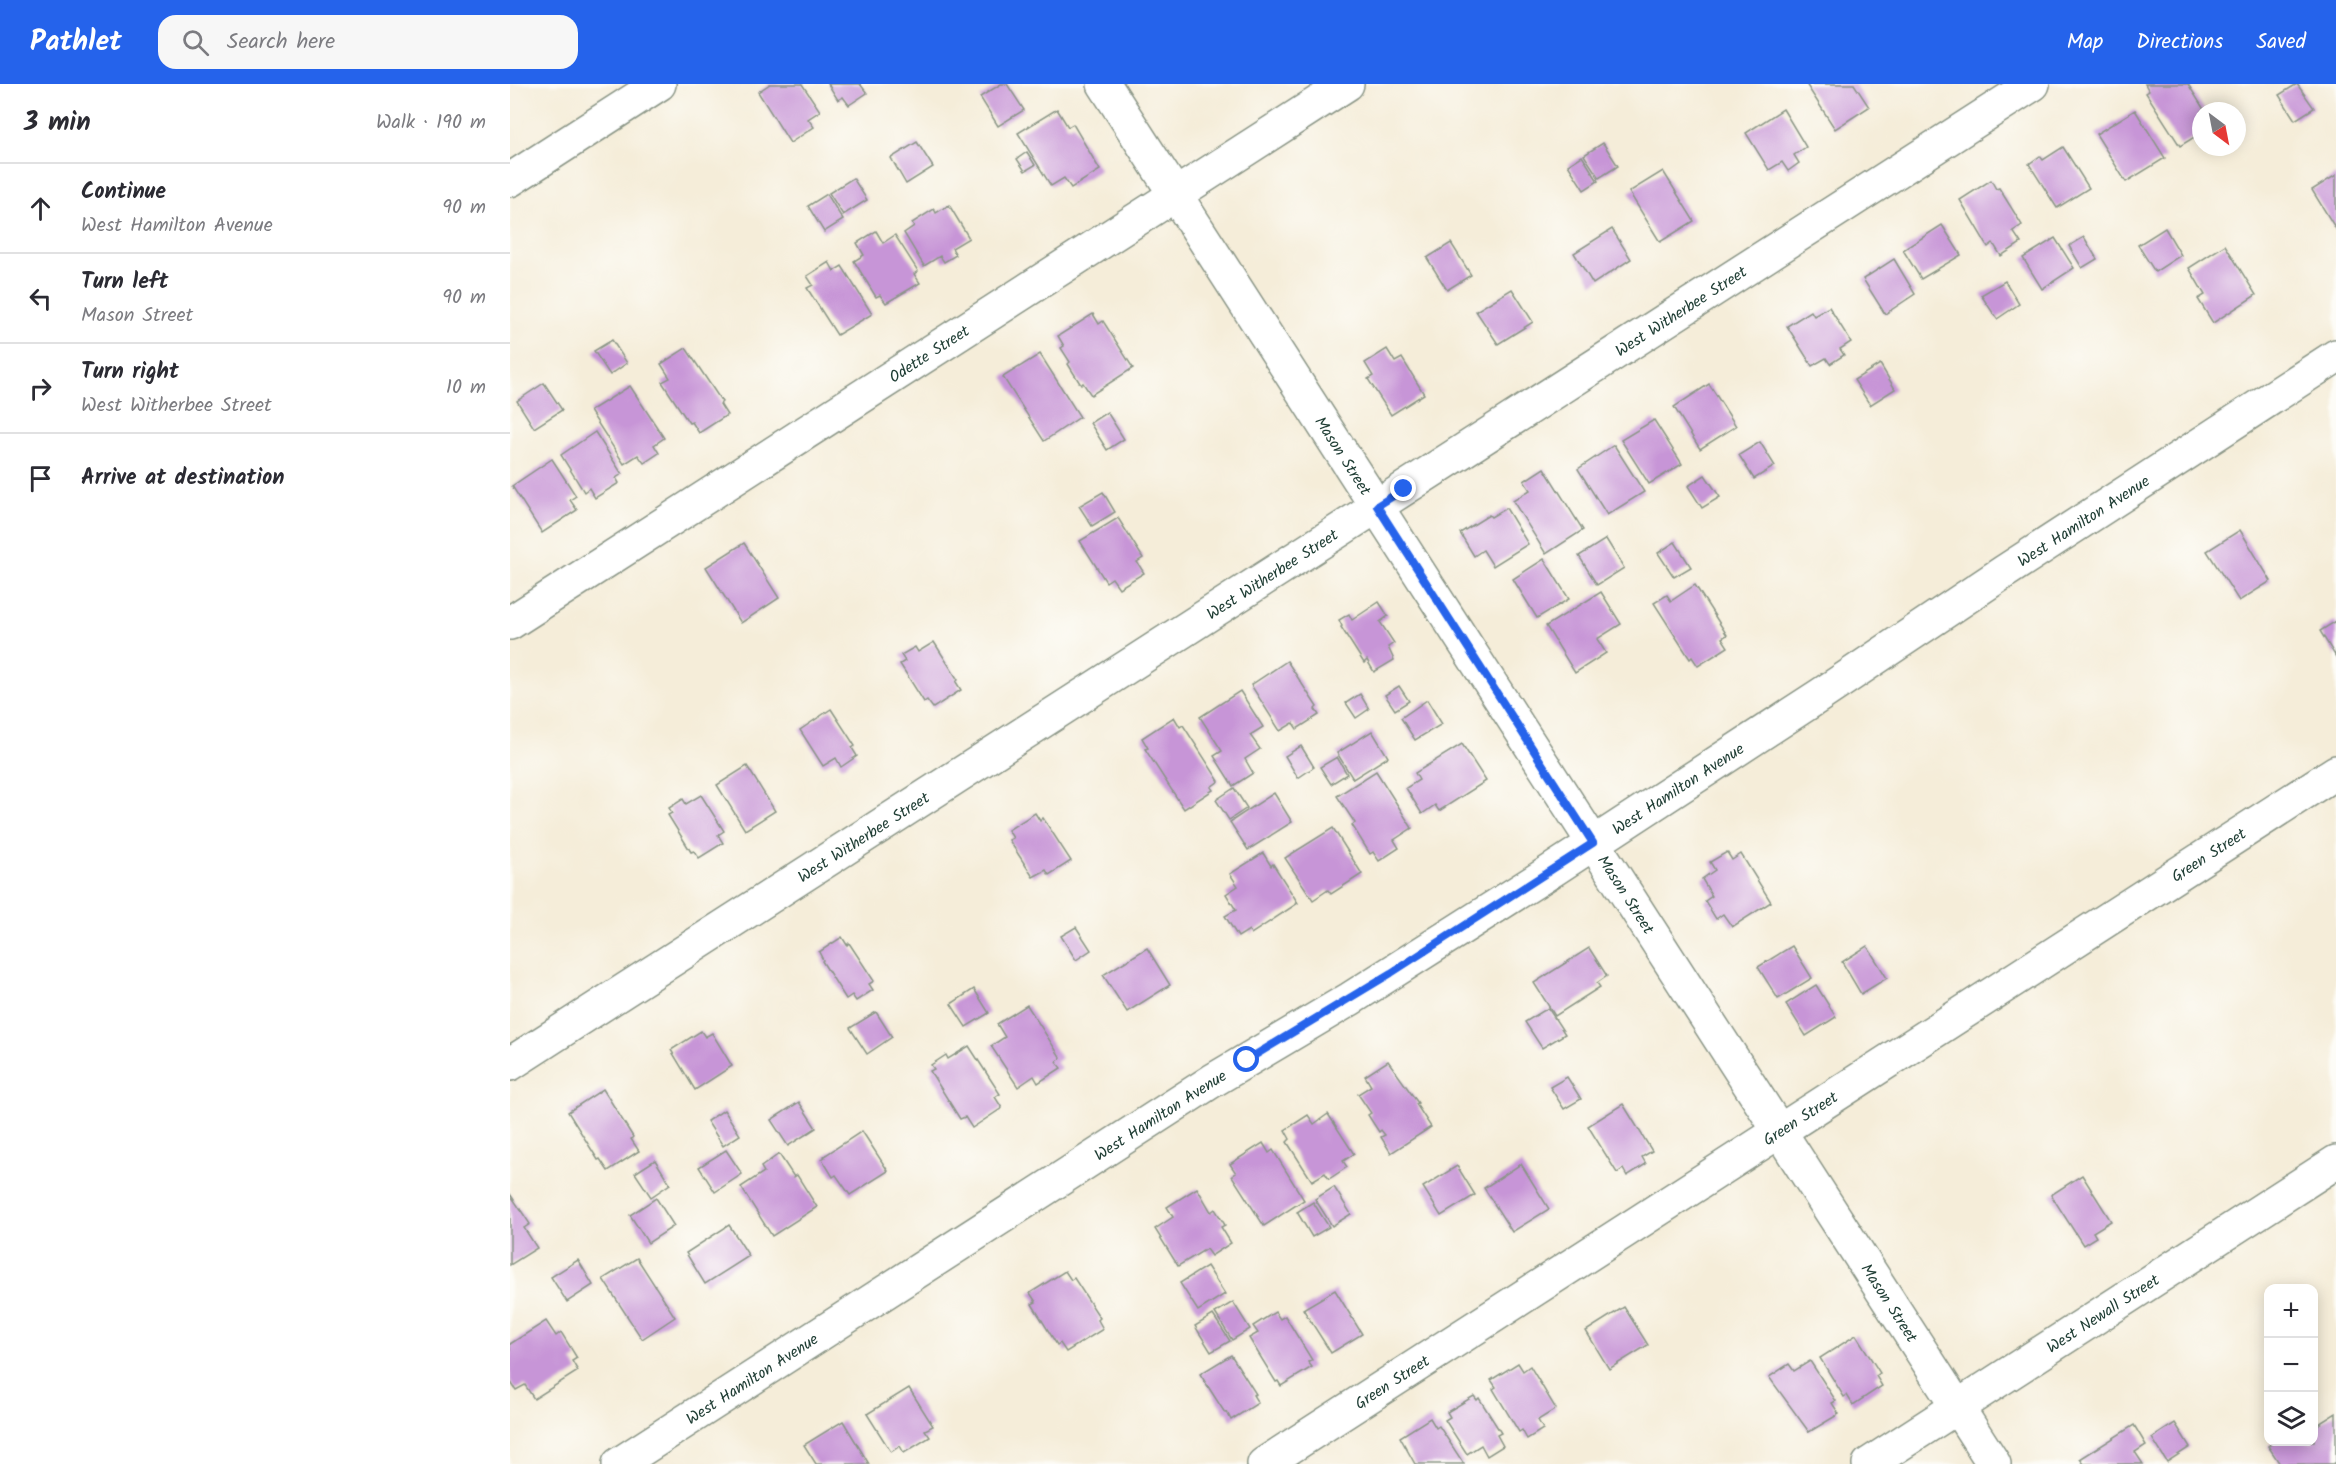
<!DOCTYPE html>
<meta charset="utf-8">
<style>
:root{--surface:#fff;--page:#f7f7f7;--text:#2b2b33;--muted:#7c7c81;--line:#e1e1e2;--accent:#2563eb}
body{margin:0;font-family:Kalam,sans-serif;background:var(--page);color:var(--text)}
.controls{position:absolute;right:18px;bottom:18px;display:grid;overflow:hidden;border-radius:12px;box-shadow:0 3px 15px #0003}
.controls button{width:54px;height:54px;display:grid;place-items:center;padding:0;border:0;border-bottom:2px solid var(--line);background:var(--surface);color:var(--text);font:30px sans-serif}
.compass{position:absolute;left:1682px;top:18px;width:54px;height:54px;border-radius:50%;background:var(--surface);box-shadow:0 3px 15px #0003;rotate:148deg}
.stop{position:absolute;width:18px;height:18px;margin:-14px;border:4px solid #2563eb;border-radius:50%;background:#fff}
.stop.end{background:#2563eb;border-color:#fff;box-shadow:0 2px 6px #0008}
.list{margin:0;padding:0;list-style:none}
h2{display:flex;justify-content:space-between;align-items:center;height:78px;margin:0;padding:0 24px;font-size:26px}
h2 small{font-size:20px;font-weight:400;color:var(--muted)}
.list li{display:grid;grid-template-columns:39px 1fr auto;gap:18px;align-items:center;box-sizing:border-box;height:90px;padding:0 24px;border-top:2px solid var(--line)}
.list b{display:block;font-size:22px;white-space:nowrap}
.list p{margin:0;font-size:20px;white-space:nowrap;color:var(--muted)}
.list em{font-size:20px;font-style:normal;color:var(--muted)}
.icon{flex:none;width:33px;height:33px;fill:none;stroke:currentColor;stroke-width:2;stroke-linecap:round;stroke-linejoin:round}
.map{position:relative;flex:none;width:1826px;height:1380px;overflow:hidden}
header{display:flex;align-items:center;gap:36px;box-sizing:border-box;height:84px;padding:0 30px;background:var(--accent);color:#fff}
header strong{font-size:28px}
nav{display:flex;gap:33px;margin-inline-start:auto;font-size:21px}
.search{width:420px;height:54px;background:var(--page);display:flex;align-items:center;gap:15px;box-sizing:border-box;padding:0 21px;border-radius:18px;color:var(--muted);font-size:22px}
main{display:flex}
aside{flex:1;background:var(--surface)}
.map>svg:first-child{display:block}
</style>
<header>
<strong>Pathlet</strong>
<div class="search"><svg class="icon" aria-label="search" viewBox="0 0 24 24"><circle cx="10" cy="10" r="6"/><path d="M15 15l6 6"/></svg>Search here</div>
<nav><a>Map</a><a>Directions</a><a>Saved</a></nav>
</header>
<main>
<aside>
<h2>3 min<small>Walk · 190 m</small></h2>
<ul class="list">
<li><svg class="icon" aria-label="ahead" viewBox="0 0 24 24"><path d="M12 20V5M6 11l6-6 6 6"/></svg><div><b>Continue</b><p>West Hamilton Avenue</p></div><em>90 m</em></li>
<li><svg class="icon" aria-label="left" viewBox="0 0 24 24"><path d="M17 20v-9H6M10 6l-5 5 5 5"/></svg><div><b>Turn left</b><p>Mason Street</p></div><em>90 m</em></li>
<li><svg class="icon" aria-label="right" viewBox="0 0 24 24"><path d="M7 20v-9h11M14 6l5 5-5 5"/></svg><div><b>Turn right</b><p>West Witherbee Street</p></div><em>10 m</em></li>
<li><svg class="icon" aria-label="arrive" viewBox="0 0 24 24"><path d="M6 21V4h12l-3 4 3 4H6"/></svg><div><b>Arrive at destination</b></div></li>
</ul>
</aside>
<div class="map">
<svg width="1826" height="1380" viewBox="0 0 1826 1380">
<rect width="100%" height="100%" fill="#fdfcf7"/>
<filter id="ink" filterUnits="userSpaceOnUse"><feTurbulence type="fractalNoise" baseFrequency=".0167" numOctaves="2"/><feDisplacementMap in="SourceGraphic" scale="12" xChannelSelector="R" yChannelSelector="G"/><feConvolveMatrix kernelMatrix="1 2 1 2 8 2 1 2 1" color-interpolation-filters="sRGB"/></filter>
<filter id="wash" filterUnits="userSpaceOnUse"><feTurbulence type="fractalNoise" baseFrequency=".008" numOctaves="4" result="noise"/><feDisplacementMap in="SourceGraphic" scale="24" xChannelSelector="R" yChannelSelector="G"/><feGaussianBlur stdDeviation="1.35" result="paint"/><feColorMatrix in="noise" values="0 0 0 0 0 0 0 0 0 0 0 0 0 0 0 0 0 1.4 0 .05"/><feComposite in="paint" operator="in"/></filter>
<g filter="url(#wash)">
<rect width="100%" height="100%" fill="#f5edd9"/>
<g id="blocks">
<!-- building -->
<g fill="#c795d7">
<polygon points="260,0 292,0 310,27 298,35 304,43 280,59 248,8"/>
<polygon points="318,0 350,0 357,9 339,21 333,13 328,16"/>
<polygon points="491,0 497,0 514,26 488,42 470,13"/>
<polygon points="1296,0 1344,0 1359,23 1325,45"/>
<polygon points="1635,0 1678,0 1695,27 1691,27 1691,49 1670,62 1636,9 1639,7"/>
<polygon points="1787,0 1804,24 1785,36 1769,11"/>
<polygon points="547,25 558,43 563,40 590,86 561,104 554,94 541,102 508,49"/>
<polygon points="1273,25 1296,63 1284,71 1289,79 1278,87 1272,78 1259,86 1236,49"/>
<polygon points="1625,26 1655,74 1616,98 1586,50"/>
<polygon points="407,58 423,83 396,100 381,74"/>
<polygon points="1093,59 1108,82 1089,94 1074,71"/>
<polygon points="1553,63 1579,104 1547,124 1519,80 1530,72 1533,76"/>
<polygon points="517,68 525,81 515,87 507,75"/>
<polygon points="1072,72 1088,97 1074,106 1058,81"/>
<polygon points="1153,87 1184,137 1150,158 1119,108"/>
<polygon points="1826,91 1826,145 1802,106"/>
<polygon points="343,94 357,116 333,131 319,109"/>
<polygon points="1481,96 1486,105 1489,104 1512,141 1503,147 1511,159 1491,172 1483,159 1478,163 1450,116"/>
<polygon points="317,110 333,136 314,148 298,122"/>
<polygon points="439,121 459,154 442,164 446,171 434,178 430,172 414,182 394,149 404,142 402,139 424,125 426,129"/>
<polygon points="1432,141 1451,171 1411,195 1393,166"/>
<polygon points="1655,144 1671,171 1645,188 1628,161"/>
<polygon points="1102,145 1121,175 1083,200 1064,169"/>
<polygon points="366,147 373,159 385,151 408,187 404,190 410,199 376,219 370,211 366,213 344,177 354,171 347,159"/>
<polygon points="1574,153 1587,175 1572,184 1559,162"/>
<polygon points="1545,154 1564,184 1532,205 1513,174"/>
<polygon points="941,159 961,191 937,206 917,174"/>
<polygon points="1715,161 1746,211 1703,239 1688,215 1695,211 1679,184"/>
<polygon points="1384,175 1405,210 1375,230 1353,195"/>
<polygon points="319,178 324,187 332,182 362,230 327,251 297,204 303,201 297,192"/>
<polygon points="1495,197 1509,220 1487,235 1471,211"/>
<polygon points="1002,205 1023,238 988,260 966,227"/>
<polygon points="1319,223 1341,258 1330,265 1334,271 1320,280 1316,274 1302,282 1277,242 1301,227 1304,232"/>
<polygon points="583,230 589,240 593,237 623,284 581,311 573,299 571,301 558,280 560,278 551,264 554,262 548,252"/>
<polygon points="102,256 117,279 100,291 84,267"/>
<polygon points="176,264 212,318 210,320 217,331 189,349 182,338 179,339 152,298 160,294 151,280"/>
<polygon points="877,265 885,278 892,274 914,310 881,331 858,295 863,292 855,279"/>
<polygon points="530,270 570,333 534,357 493,293"/>
<polygon points="1370,280 1385,305 1360,321 1344,296"/>
<polygon points="34,299 52,326 24,344 7,317"/>
<polygon points="1199,300 1226,342 1190,365 1164,323"/>
<polygon points="120,302 154,354 144,361 149,369 134,379 128,371 114,380 80,327"/>
<polygon points="597,328 614,355 597,366 580,339"/>
<polygon points="1144,336 1172,380 1139,400 1111,356"/>
<polygon points="85,348 112,390 106,394 109,399 85,414 79,404 74,408 51,371"/>
<polygon points="1250,358 1265,382 1244,395 1229,371"/>
<polygon points="1104,361 1134,408 1097,431 1068,385"/>
<polygon points="42,375 66,412 60,416 67,426 32,449 2,402"/>
<polygon points="1034,384 1073,446 1036,470 1003,417 1020,406 1014,397"/>
<polygon points="1195,391 1210,413 1192,424 1178,402"/>
<polygon points="593,408 605,428 582,442 569,422"/>
<polygon points="996,424 1018,460 983,482 973,466 964,472 950,449 979,431 981,433"/>
<polygon points="608,434 633,474 627,478 634,489 609,504 602,494 596,498 570,457"/>
<polygon points="1730,446 1761,497 1729,517 1697,467"/>
<polygon points="1096,455 1114,484 1087,501 1069,472"/>
<polygon points="1165,458 1181,483 1164,493 1148,469"/>
<polygon points="234,459 269,514 231,539 196,483"/>
<polygon points="1034,475 1059,515 1027,534 1003,495"/>
<polygon points="1185,501 1217,551 1212,554 1218,563 1188,582 1182,573 1180,575 1144,519 1157,511 1161,517"/>
<polygon points="1091,508 1111,540 1087,555 1096,569 1065,589 1036,542"/>
<polygon points="869,518 878,532 870,538 884,559 878,563 884,576 864,588 857,576 854,579 831,543 832,542 829,536 839,530 842,536"/>
<polygon points="1826,537 1826,573 1810,547"/>
<polygon points="424,558 448,596 446,598 451,606 423,624 417,616 414,618 390,580 395,577 391,571 405,563 408,568"/>
<polygon points="777,577 807,623 805,625 809,631 787,645 783,639 770,647 741,601"/>
<polygon points="889,602 899,617 885,626 875,611"/>
<polygon points="730,607 753,643 740,651 750,665 735,675 743,689 723,702 704,672 712,667 690,633"/>
<polygon points="850,610 859,625 846,634 836,619"/>
<polygon points="917,616 932,640 905,656 891,634"/>
<polygon points="321,625 345,662 342,664 347,672 331,683 326,674 313,682 290,646"/>
<polygon points="664,633 670,643 673,641 709,697 701,703 703,706 674,725 635,665 638,664 632,654"/>
<polygon points="862,647 878,673 843,695 827,669"/>
<polygon points="952,660 976,697 929,727 925,721 912,730 896,704 909,696 905,689"/>
<polygon points="791,662 804,683 788,694 775,672"/>
<polygon points="827,673 837,690 821,700 810,683"/>
<polygon points="237,682 265,727 235,746 207,701"/>
<polygon points="866,687 902,744 884,756 889,764 869,777 863,768 860,770 842,741 845,739 827,712"/>
<polygon points="724,704 737,724 719,736 706,716"/>
<polygon points="764,709 782,738 738,766 720,738"/>
<polygon points="191,711 214,747 208,751 213,759 189,774 184,767 181,768 158,731 162,729 159,724 173,715 176,720"/>
<polygon points="525,729 530,737 533,734 561,777 539,791 536,786 523,793 499,756 503,754 498,746"/>
<polygon points="823,744 852,790 821,810 818,806 803,816 775,774"/>
<polygon points="1217,768 1222,776 1231,770 1261,818 1222,843 1213,830 1206,835 1195,817 1202,812 1192,795 1205,786 1200,778"/>
<polygon points="753,769 761,782 763,780 788,819 741,850 739,846 728,853 715,832 726,826 716,810 728,802 720,790"/>
<polygon points="566,843 581,866 566,876 551,852"/>
<polygon points="332,853 337,861 339,859 364,897 359,900 363,906 346,917 342,911 336,915 312,877 313,876 309,868"/>
<polygon points="1282,862 1302,894 1268,915 1248,883"/>
<polygon points="1357,862 1377,894 1351,910 1332,878"/>
<polygon points="637,864 660,901 617,928 593,891"/>
<polygon points="1079,864 1097,892 1087,899 1090,903 1045,932 1024,899"/>
<polygon points="1306,901 1326,933 1296,952 1276,920"/>
<polygon points="464,905 479,929 456,943 441,920"/>
<polygon points="517,921 551,974 546,978 551,984 528,999 524,992 508,1003 481,962 495,953 487,940"/>
<polygon points="1038,924 1055,950 1032,964 1015,938"/>
<polygon points="366,928 382,953 357,970 340,944"/>
<polygon points="191,947 195,953 202,949 222,982 185,1006 161,966"/>
<polygon points="459,962 490,1010 485,1013 492,1024 462,1044 455,1033 450,1035 420,987 424,985 421,981 436,971 438,975"/>
<polygon points="878,977 908,1019 906,1020 921,1043 881,1069 871,1053 875,1051 871,1046 869,1048 858,1031 861,1029 848,1010 861,1002 855,992"/>
<polygon points="1057,993 1071,1015 1054,1025 1040,1003"/>
<polygon points="93,1005 123,1053 121,1055 129,1067 98,1087 90,1075 88,1076 58,1028"/>
<polygon points="289,1018 306,1044 278,1062 261,1036"/>
<polygon points="1113,1020 1142,1067 1132,1073 1136,1080 1117,1092 1113,1085 1107,1089 1078,1042"/>
<polygon points="214,1026 230,1051 213,1062 197,1037"/>
<polygon points="818,1030 844,1070 833,1077 837,1083 819,1095 815,1089 802,1097 777,1058 780,1055 775,1046 798,1031 804,1040"/>
<polygon points="352,1047 378,1087 340,1111 326,1091 323,1093 312,1075 315,1073 314,1072"/>
<polygon points="753,1059 759,1069 763,1066 794,1116 754,1142 722,1092 726,1089 720,1080"/>
<polygon points="216,1066 232,1090 205,1108 189,1083"/>
<polygon points="269,1070 284,1093 287,1091 307,1123 262,1152 231,1103 254,1088 251,1083"/>
<polygon points="145,1076 160,1100 141,1113 125,1089"/>
<polygon points="1011,1080 1039,1125 1002,1148 974,1104"/>
<polygon points="947,1082 965,1111 931,1132 913,1103"/>
<polygon points="1572,1091 1601,1137 1583,1148 1586,1153 1573,1161 1541,1111"/>
<polygon points="824,1103 841,1130 822,1142 805,1115"/>
<polygon points="687,1104 701,1128 705,1125 715,1141 711,1143 721,1159 701,1172 696,1165 668,1182 645,1145 663,1133 657,1123"/>
<polygon points="0,1110 20,1140 14,1144 27,1164 0,1181"/>
<polygon points="146,1114 164,1142 138,1159 120,1131"/>
<polygon points="803,1118 819,1143 802,1153 787,1128"/>
<polygon points="219,1141 239,1172 195,1200 176,1169"/>
<polygon points="127,1174 165,1233 132,1255 93,1195"/>
<polygon points="68,1176 83,1201 57,1218 41,1193"/>
<polygon points="697,1182 715,1210 688,1227 670,1199"/>
<polygon points="555,1187 561,1196 564,1194 590,1234 588,1236 593,1245 556,1268 550,1259 547,1261 522,1220 526,1218 520,1209"/>
<polygon points="825,1206 852,1250 821,1269 793,1225"/>
<polygon points="723,1218 740,1245 722,1256 705,1229"/>
<polygon points="1114,1223 1138,1261 1099,1285 1076,1247"/>
<polygon points="765,1228 770,1235 775,1232 802,1276 798,1278 802,1283 771,1302 768,1297 766,1298 739,1254 748,1249 743,1242"/>
<polygon points="703,1231 720,1257 701,1268 685,1242"/>
<polygon points="36,1237 46,1252 51,1248 67,1274 62,1277 68,1287 24,1315 15,1301 6,1306 0,1297 0,1260"/>
<polygon points="1346,1251 1370,1289 1366,1292 1372,1302 1343,1321 1337,1311 1334,1313 1310,1274"/>
<polygon points="721,1271 746,1310 743,1311 748,1319 721,1336 717,1328 715,1329 690,1290"/>
<polygon points="1300,1277 1326,1317 1322,1319 1329,1330 1299,1348 1259,1293 1279,1280 1284,1287"/>
<polygon points="1008,1279 1013,1287 1020,1282 1046,1325 1028,1336 1033,1345 1017,1355 1012,1346 1009,1348 983,1305 986,1303 981,1296"/>
<polygon points="399,1304 423,1342 415,1346 420,1353 394,1369 390,1362 381,1368 357,1330"/>
<polygon points="964,1312 967,1316 969,1314 991,1349 987,1351 993,1362 977,1372 971,1361 957,1370 935,1336 940,1333 937,1328"/>
<polygon points="1826,1329 1826,1378 1823,1380 1770,1380 1758,1362 1765,1358 1804,1358 1804,1343"/>
<polygon points="920,1334 926,1344 929,1342 954,1380 905,1380 890,1353"/>
<polygon points="333,1337 359,1380 306,1380 294,1361"/>
<polygon points="1665,1339 1680,1363 1657,1378 1642,1354"/>
<polygon points="1624,1341 1636,1361 1625,1368 1633,1380 1574,1380 1570,1375"/>
</g>
</g>
</g>
<g filter="url(#ink)">
<use href="#blocks" fill-opacity="0" stroke="#8a9586" stroke-width="1.5"/>
<g fill="none" stroke-linecap="round" stroke-linejoin="round">
<defs>
<g id="street">
<path id="s1" d="M594 0 1484 1380"/>
<polyline points="0,96 149,0"/>
<path id="s2" d="M0 539 837 0"/>
<path id="s3" d="M0 980 1523 0"/>
<path id="s4" d="M754 1380 1826 688"/>
<path id="s5" d="M1359 1380 1826 1078"/>
</g>
<g id="secondary">
<path id="s6" d="M109 1380 702 997 840 915 1038 789 1312 610 1494 488 1826 272"/>
</g>
</defs>
<!-- street casing -->
<use href="#street" stroke="#8a9586" stroke-width="36"/>
<!-- secondary casing -->
<use href="#secondary" stroke="#8a9586" stroke-width="36"/>
<!-- street -->
<use href="#street" stroke="#fff" stroke-width="33"/>
<!-- secondary -->
<use href="#secondary" stroke="#fff" stroke-width="33"/>
</g>
</g>
<g fill="none" stroke-linecap="round" stroke-linejoin="round" filter="url(#ink)">
<!-- route -->
<polyline stroke="#2563eb" stroke-width="8" points="737,976 881,889 1083,759 867,422 894,405"/>
</g>
<g text-anchor="middle" stroke-width="5" stroke-linejoin="round" paint-order="stroke">
<!-- street labels -->
<g font-size="16" fill="#1f3d34" stroke="#fdfcf7">
<text dy="6" stroke="none"><textPath href="#s3" startOffset="1392">West Witherbee Street</textPath></text>
<text dy="6" stroke="none"><textPath href="#s2" startOffset="498">Odette Street</textPath></text>
<text dy="6" stroke="none"><textPath href="#s1" startOffset="442">Mason Street</textPath></text>
<text dy="6" stroke="none"><textPath href="#s6" startOffset="1742">West Hamilton Avenue</textPath></text>
<text dy="6" stroke="none"><textPath href="#s3" startOffset="906">West Witherbee Street</textPath></text>
<text dy="6" stroke="none"><textPath href="#s6" startOffset="1256">West Hamilton Avenue</textPath></text>
<text dy="6" stroke="none"><textPath href="#s3" startOffset="420">West Witherbee Street</textPath></text>
<text dy="6" stroke="none"><textPath href="#s4" startOffset="1124">Green Street</textPath></text>
<text dy="6" stroke="none"><textPath href="#s1" startOffset="964">Mason Street</textPath></text>
<text dy="6" stroke="none"><textPath href="#s6" startOffset="644">West Hamilton Avenue</textPath></text>
<text dy="6" stroke="none"><textPath href="#s4" startOffset="638">Green Street</textPath></text>
<text dy="6" stroke="none"><textPath href="#s1" startOffset="1450">Mason Street</textPath></text>
<text dy="6" stroke="none"><textPath href="#s5" startOffset="278">West Newall Street</textPath></text>
<text dy="6" stroke="none"><textPath href="#s6" startOffset="158">West Hamilton Avenue</textPath></text>
<text dy="6" stroke="none"><textPath href="#s4" startOffset="152">Green Street</textPath></text>
</g>
</g>
</svg>
<div class="controls">
<button>+</button>
<button>−</button>
<button><svg class="icon" aria-label="layers" viewBox="0 0 24 24"><path d="M12 4l9 5-9 5-9-5zM3 14l9 5 9-5"/></svg></button>
</div>
<svg class="compass" viewBox="-18 -18 36 36"><path d="M0-13l5 13h-10z" fill="#e53935"/><path d="M0 13l5-13h-10z" fill="#7c7c81"/></svg>
<div class="stop" style="left:737px;top:976px"></div>
<div class="stop end" style="left:894px;top:405px"></div>
</div>
</main>
